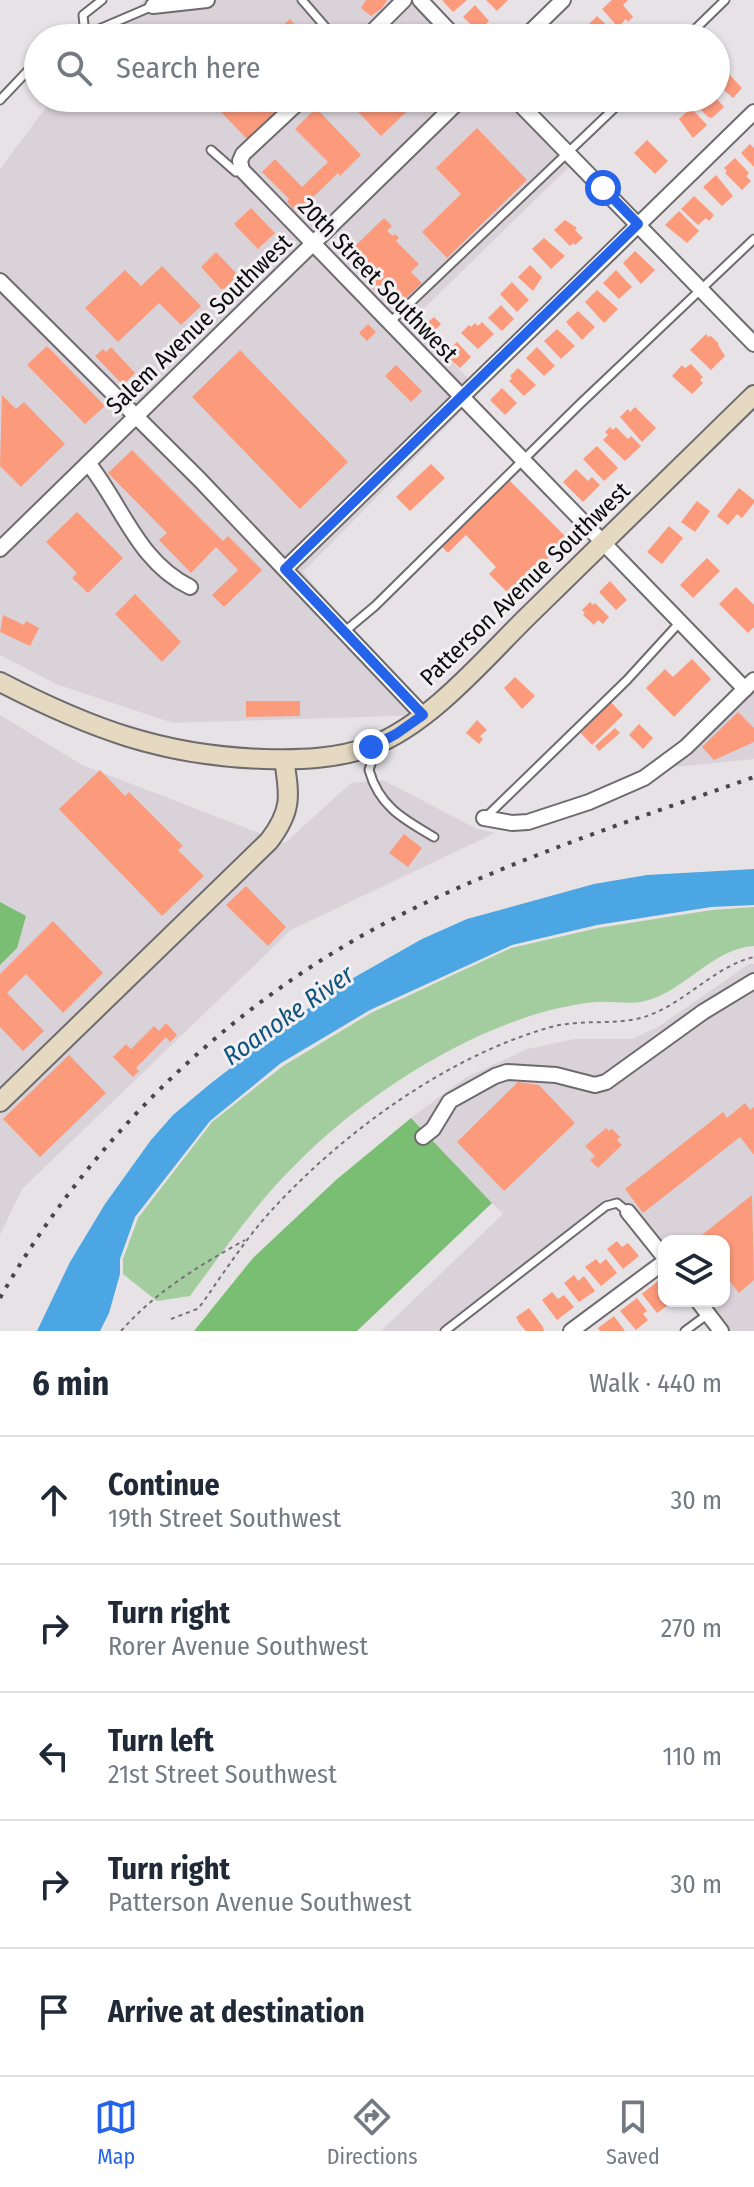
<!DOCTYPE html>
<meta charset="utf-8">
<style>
:root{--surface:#fff;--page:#f6f6f7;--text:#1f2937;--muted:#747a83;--line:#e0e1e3;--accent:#2563eb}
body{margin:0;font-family:"Fira Sans Condensed",sans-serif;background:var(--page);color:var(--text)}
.controls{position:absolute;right:24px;bottom:24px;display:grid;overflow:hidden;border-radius:16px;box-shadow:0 2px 6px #0004}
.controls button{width:72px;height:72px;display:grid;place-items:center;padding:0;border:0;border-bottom:2px solid var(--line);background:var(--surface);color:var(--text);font:40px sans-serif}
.stop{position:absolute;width:24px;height:24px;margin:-18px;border:6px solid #2563eb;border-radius:50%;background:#fff}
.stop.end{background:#2563eb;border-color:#fff;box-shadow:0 2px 8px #0008}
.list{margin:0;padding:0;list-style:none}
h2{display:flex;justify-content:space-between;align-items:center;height:104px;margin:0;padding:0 32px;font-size:34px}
h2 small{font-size:26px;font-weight:400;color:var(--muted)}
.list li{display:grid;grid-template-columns:52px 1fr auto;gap:24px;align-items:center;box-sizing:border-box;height:128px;padding:0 32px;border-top:2px solid var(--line)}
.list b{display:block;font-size:30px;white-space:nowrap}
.list p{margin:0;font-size:26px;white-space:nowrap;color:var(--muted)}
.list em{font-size:26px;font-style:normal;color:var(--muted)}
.icon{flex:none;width:44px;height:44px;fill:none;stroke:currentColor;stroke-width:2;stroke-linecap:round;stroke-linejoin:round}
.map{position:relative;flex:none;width:754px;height:1331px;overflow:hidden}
.search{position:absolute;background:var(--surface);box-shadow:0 2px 6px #0004;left:24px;right:24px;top:24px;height:88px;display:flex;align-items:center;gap:20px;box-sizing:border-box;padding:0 28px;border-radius:44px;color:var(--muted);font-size:30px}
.sheet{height:744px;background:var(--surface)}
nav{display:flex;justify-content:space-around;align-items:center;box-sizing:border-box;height:112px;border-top:2px solid var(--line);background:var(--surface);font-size:22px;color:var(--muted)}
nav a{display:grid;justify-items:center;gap:4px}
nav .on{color:var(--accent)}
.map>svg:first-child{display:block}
</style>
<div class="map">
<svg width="754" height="1331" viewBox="0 0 754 1331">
<rect width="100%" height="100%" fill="#e6e2e6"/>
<!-- built -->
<g fill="#dad2d9">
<polygon points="144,0 428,0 465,38 109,38"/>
<polygon points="53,98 523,98 580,156 411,321 481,391 303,572 423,715 173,723 56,684 0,655 0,169"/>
<polygon points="754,692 754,759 675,767"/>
<polygon points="0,715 82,765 285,843 351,783 383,780 477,829 495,833 291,930 22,1189 0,1235"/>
<polygon points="749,964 754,964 754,1331 711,1331 689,1301 724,1301 724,1241 664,1241 664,1268 610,1197 438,1331 381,1331 503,1214 411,1118 465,1078 527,1049 575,1039 632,1039 658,1027"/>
</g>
<!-- green -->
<path fill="#a4cd9f" d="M754 907V946C712 948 683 994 641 1002 628 1004 612 1001 598 1002 578 1003 553 1009 533 1015 449 1041 358 1101 297 1163 256 1203 224 1250 190 1296L157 1301 123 1274V1259L138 1218 212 1122 283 1066 371 1013 511 948 598 928 712 910Z"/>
<!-- forest -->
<g fill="#7abe74">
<polygon points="0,902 26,916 17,948 0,965"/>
<polygon points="411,1118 492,1203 357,1331 194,1331 253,1258 336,1180"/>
</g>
<!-- water -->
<polygon fill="#4ca6e4" points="754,869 754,905 711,907 597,925 512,945 370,1010 281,1063 210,1121 135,1217 120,1259 120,1274 109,1313 100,1331 37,1331 70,1262 105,1204 151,1140 173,1115 210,1084 332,990 422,939 467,919 594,884 647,875"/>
<!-- building -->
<g fill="#fc9a7c">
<polygon points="366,0 387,0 382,8 371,16 361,8"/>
<polygon points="442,0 467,0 453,12"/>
<polygon points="486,0 508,0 497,11"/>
<polygon points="612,0 628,0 623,5 633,17 628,22 626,19 618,27 602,9"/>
<polygon points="475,5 489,21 479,32 463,17"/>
<polygon points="597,16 612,30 615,36 613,38 594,38 587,31 586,27"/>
<polygon points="290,19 301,32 295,38 282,38 276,32"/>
<polygon points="721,72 724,75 727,72 742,88 733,98 716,83 716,76"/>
<polygon points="235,98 284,98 287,101 247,139 221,112"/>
<polygon points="345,98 415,98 418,101 381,136"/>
<polygon points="696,98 716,98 724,107 712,118 708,117 695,104 693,101"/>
<polygon points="316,108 361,155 340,176 338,173 297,213 287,202 289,199 262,172 275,159 302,187 328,162 295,129"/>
<polygon points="691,108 707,125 693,138 679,119"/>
<polygon points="477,128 527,180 447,258 422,232 461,194 436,168"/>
<polygon points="647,140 668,161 655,174 634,153"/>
<polygon points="750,144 754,148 754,167 741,153"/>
<polygon points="735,158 749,173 746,176 751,181 742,190 725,173 727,171 724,168"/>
<polygon points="716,175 733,196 722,206 703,187"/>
<polygon points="694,196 714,215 709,221 706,218 698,225 681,209"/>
<polygon points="251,208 275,233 258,249 234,224"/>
<polygon points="679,211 699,231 687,243 665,225"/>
<polygon points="384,218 392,226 387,231 393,236 395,234 399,238 396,241 419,264 411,272 422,283 398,306 381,289 378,293 366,281 370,277 366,273 370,270 351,250"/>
<polygon points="565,220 577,228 575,230 583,238 575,245 573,243 570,246 554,230"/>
<polygon points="544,238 565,256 551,269 532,249"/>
<polygon points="635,251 655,270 641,284 623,263"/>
<polygon points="216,252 238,275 224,289 221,289 201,267"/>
<polygon points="530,265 542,277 533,291 518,277"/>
<polygon points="162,266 201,306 181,325 159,303 118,342 85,308 125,270 141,286"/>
<polygon points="616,270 632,287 619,299 603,283"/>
<polygon points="512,282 529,300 517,312 500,294"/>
<polygon points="597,290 618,309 604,323 585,302"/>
<polygon points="501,305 514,319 502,331 488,318"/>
<polygon points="578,311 595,327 582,340 566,322"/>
<polygon points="434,317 441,324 432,333 425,325"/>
<polygon points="482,322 494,334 478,349 461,333 469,325 471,327 475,323 478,326"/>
<polygon points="368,324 376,332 367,341 359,333"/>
<polygon points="557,329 575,346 561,359 544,341"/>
<polygon points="706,334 708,337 711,336 719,344 718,345 725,356 711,370 690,350"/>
<polygon points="457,342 471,357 460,368 444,354"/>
<polygon points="47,346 105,406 85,424 27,365"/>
<polygon points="111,347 135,373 123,385 95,356 103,349 106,352"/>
<polygon points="537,347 555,366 544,376 526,358"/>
<polygon points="240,350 348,462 300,509 192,397"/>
<polygon points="691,364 703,377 700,380 703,383 692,394 672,376 682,365 685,368"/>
<polygon points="396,365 422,391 411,402 385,376"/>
<polygon points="518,368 536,385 524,396 509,381 512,378 510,376"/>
<polygon points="502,388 517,403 505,415 490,400"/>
<polygon points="2,395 16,409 24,402 65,444 21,487 0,466"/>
<polygon points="635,407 656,428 642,442 620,417 628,409 630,412"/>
<polygon points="610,427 613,430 616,427 628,439 631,436 641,446 625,461 603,440 608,435 605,432"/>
<polygon points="597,446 618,468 604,481 583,459"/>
<polygon points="132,450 223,541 228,536 262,570 224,607 212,595 238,570 216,547 191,573 159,540 167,533 108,473"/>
<polygon points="431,464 445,478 410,511 396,497"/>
<polygon points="576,469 588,481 592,477 600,485 583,502 563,482"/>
<polygon points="508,479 568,539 510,595 489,574 496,567 466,535 448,553 440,545"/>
<polygon points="739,488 754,500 754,503 742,518 737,514 728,525 717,516"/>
<polygon points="697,501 710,511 695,532 681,522"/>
<polygon points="77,512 123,558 88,593 72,578 77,573 46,542"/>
<polygon points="669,526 683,538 662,564 647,552"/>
<polygon points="707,558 720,571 693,598 680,585"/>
<polygon points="610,581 627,600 616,610 599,592"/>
<polygon points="736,587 754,605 754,627 748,633 719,604"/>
<polygon points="135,594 181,642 162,662 115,614"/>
<polygon points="590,602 593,605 595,603 609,617 603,624 598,620 594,625 583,615 585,613 582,610"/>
<polygon points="3,615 24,625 26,621 39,628 30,646 0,632"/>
<polygon points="692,659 711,679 674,717 646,688 665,669 673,677"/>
<polygon points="515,677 535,696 522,709 504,688"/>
<polygon points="609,700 623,715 592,745 578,730"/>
<polygon points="246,701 300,701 300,716 246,717"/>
<polygon points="738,712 754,728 754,742 714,760 702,747"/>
<polygon points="477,720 487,730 480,736 483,739 479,744 466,733"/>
<polygon points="639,724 653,738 643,749 629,735"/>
<polygon points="615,728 620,733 599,751 595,746"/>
<polygon points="100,770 125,796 129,792 183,846 178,850 204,876 162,916 59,809"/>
<polygon points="404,834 422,848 408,867 389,853"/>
<polygon points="246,886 286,927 268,946 226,905"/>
<polygon points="53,921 103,973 63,1013 26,974 7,993 44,1031 23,1051 0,1027 0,974"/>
<polygon points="166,1023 177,1035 170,1042 166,1037 136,1068 139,1071 133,1077 113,1057 126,1044 131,1049 154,1026 159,1031"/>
<polygon points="69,1055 106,1093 40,1157 3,1119"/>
<polygon points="518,1082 539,1085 575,1123 504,1191 457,1142"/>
<polygon points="745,1103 750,1110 754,1107 754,1155 740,1137 643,1213 625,1189 723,1112 727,1118"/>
<polygon points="606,1128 609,1131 612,1129 620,1137 617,1140 622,1145 598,1168 590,1160 595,1156 585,1146"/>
<polygon points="752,1195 754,1280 739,1293 724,1274 724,1241 699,1241 697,1239"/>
<polygon points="617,1241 622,1247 628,1243 639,1256 623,1269 607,1249"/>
<polygon points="596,1259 600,1264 606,1259 617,1273 601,1286 585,1267"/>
<polygon points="574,1275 578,1281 584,1276 595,1291 579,1302 564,1283"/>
<polygon points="658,1281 664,1289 662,1299 667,1306 657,1313 642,1294"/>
<polygon points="552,1292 558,1299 564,1295 574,1307 557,1320 542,1300"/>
<polygon points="637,1298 647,1311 643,1314 648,1320 636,1330 620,1311"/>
<polygon points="529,1308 543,1327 544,1331 526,1331 519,1323 516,1317"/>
<polygon points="614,1316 625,1331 600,1331 598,1328"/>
</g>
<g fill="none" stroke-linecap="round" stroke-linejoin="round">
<defs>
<g id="lane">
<polyline points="302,0 335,38"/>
<polyline points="85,35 83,15 102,0"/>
<polyline points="78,38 153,6"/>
<polyline points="686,38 725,0"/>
<polyline points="0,100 38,60"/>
<polyline points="211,150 236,172 242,170"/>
<polyline points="389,323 625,98"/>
<polyline points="344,632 375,606 581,403 754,239"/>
<path d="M374 755 369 770C379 806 403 819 434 837"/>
<polyline points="486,817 627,680 680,622"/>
<polyline points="445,1331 606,1206 617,1203 628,1212"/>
<polyline points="685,1331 708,1314"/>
</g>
<g id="street">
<polyline points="420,0 456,38"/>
<polyline points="153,6 207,0"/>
<polyline points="366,38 404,0"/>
<polyline points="524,38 563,0"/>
<polyline points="303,98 243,154 240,161 242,170 745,689"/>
<polyline points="514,98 754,344"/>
<polyline points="0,281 200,480 423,715"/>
<path d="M88 463C122 505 138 562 190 587"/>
<polyline points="0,549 462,98"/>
<polyline points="285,569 754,112"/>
<polyline points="484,818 512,823 528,822 589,802 644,778 686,747 754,680"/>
<polyline points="423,1137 433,1129 450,1101 495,1076 507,1072 556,1075 595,1085 606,1082 703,1012 754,981"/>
<polyline points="628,1212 664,1257"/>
<polyline points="698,1301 721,1331"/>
<polyline points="571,1331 664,1262"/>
</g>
<g id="secondary">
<path d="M0 682C89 728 163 756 264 759 300 760 338 759 372 746 431 723 484 659 529 615 604 541 679 468 754 395"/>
<path d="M0 1102 269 841C292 811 290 796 284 760"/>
</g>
</defs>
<!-- lane casing -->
<use href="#lane" stroke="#6e6b6e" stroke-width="11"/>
<!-- street casing -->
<use href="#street" stroke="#6e6b6e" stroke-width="18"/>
<!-- secondary casing -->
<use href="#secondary" stroke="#6e6b6e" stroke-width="22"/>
<!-- path -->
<g stroke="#747274" stroke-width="2" stroke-dasharray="4 4" stroke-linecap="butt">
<path d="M171 1319 197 1309 201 1305C223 1274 244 1241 270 1212 342 1133 447 1056 551 1027 581 1019 608 1025 636 1019 680 1010 711 967 754 957"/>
<path d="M121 1331C155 1292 200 1265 245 1240"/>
</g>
<!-- lane -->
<use href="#lane" stroke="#fff" stroke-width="7"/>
<!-- street -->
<use href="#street" stroke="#fff" stroke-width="14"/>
<!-- secondary -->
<use href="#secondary" stroke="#e5d9c2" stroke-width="18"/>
<!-- rail -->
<path stroke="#484648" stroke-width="4" stroke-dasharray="4 8" stroke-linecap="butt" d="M0 1298C98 1126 247 987 425 903 531 853 644 816 754 777"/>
</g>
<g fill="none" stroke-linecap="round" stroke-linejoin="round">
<!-- route -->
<polyline stroke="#2563eb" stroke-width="10" points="371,747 396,734 423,715 285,569 638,224 603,188"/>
</g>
<g text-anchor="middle" stroke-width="6" stroke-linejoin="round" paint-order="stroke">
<!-- street labels -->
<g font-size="24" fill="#0d0c0d" stroke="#f3f0f3">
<text transform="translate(378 280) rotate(46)" y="8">20th Street Southwest</text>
<text transform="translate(199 324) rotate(-44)" y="8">Salem Avenue Southwest</text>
<text transform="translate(525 584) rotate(-44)" y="8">Patterson Avenue Southwest</text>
</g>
<!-- water labels -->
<g font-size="26" font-style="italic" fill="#12557e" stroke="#f3f0f3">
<text transform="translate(288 1015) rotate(-35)" y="9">Roanoke River</text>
</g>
</g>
</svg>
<div class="controls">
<button><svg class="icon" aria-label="layers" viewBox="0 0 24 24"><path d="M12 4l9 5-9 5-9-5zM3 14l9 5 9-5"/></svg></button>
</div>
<div class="stop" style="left:603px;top:188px"></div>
<div class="stop end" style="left:371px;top:747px"></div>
<div class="search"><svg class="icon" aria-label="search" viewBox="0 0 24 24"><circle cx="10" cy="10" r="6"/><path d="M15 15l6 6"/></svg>Search here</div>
</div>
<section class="sheet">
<h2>6 min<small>Walk · 440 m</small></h2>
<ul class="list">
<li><svg class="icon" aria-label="ahead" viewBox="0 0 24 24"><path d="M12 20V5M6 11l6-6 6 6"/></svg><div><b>Continue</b><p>19th Street Southwest</p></div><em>30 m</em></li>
<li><svg class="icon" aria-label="right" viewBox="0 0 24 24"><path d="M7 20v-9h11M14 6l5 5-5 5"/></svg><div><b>Turn right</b><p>Rorer Avenue Southwest</p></div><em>270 m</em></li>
<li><svg class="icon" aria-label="left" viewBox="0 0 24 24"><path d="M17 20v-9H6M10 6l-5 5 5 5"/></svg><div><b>Turn left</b><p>21st Street Southwest</p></div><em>110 m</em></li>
<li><svg class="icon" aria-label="right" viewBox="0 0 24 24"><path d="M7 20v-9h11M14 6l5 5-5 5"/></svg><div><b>Turn right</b><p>Patterson Avenue Southwest</p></div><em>30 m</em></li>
<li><svg class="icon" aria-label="arrive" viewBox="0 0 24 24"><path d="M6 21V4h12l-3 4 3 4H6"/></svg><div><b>Arrive at destination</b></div></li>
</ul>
</section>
<nav>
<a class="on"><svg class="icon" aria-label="map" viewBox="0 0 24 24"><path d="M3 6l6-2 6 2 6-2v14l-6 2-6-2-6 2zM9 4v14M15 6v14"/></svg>Map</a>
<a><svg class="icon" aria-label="directions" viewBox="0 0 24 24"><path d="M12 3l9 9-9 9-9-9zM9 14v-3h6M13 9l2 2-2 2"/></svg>Directions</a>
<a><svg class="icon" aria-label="saved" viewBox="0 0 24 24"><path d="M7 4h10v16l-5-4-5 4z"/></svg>Saved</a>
</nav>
